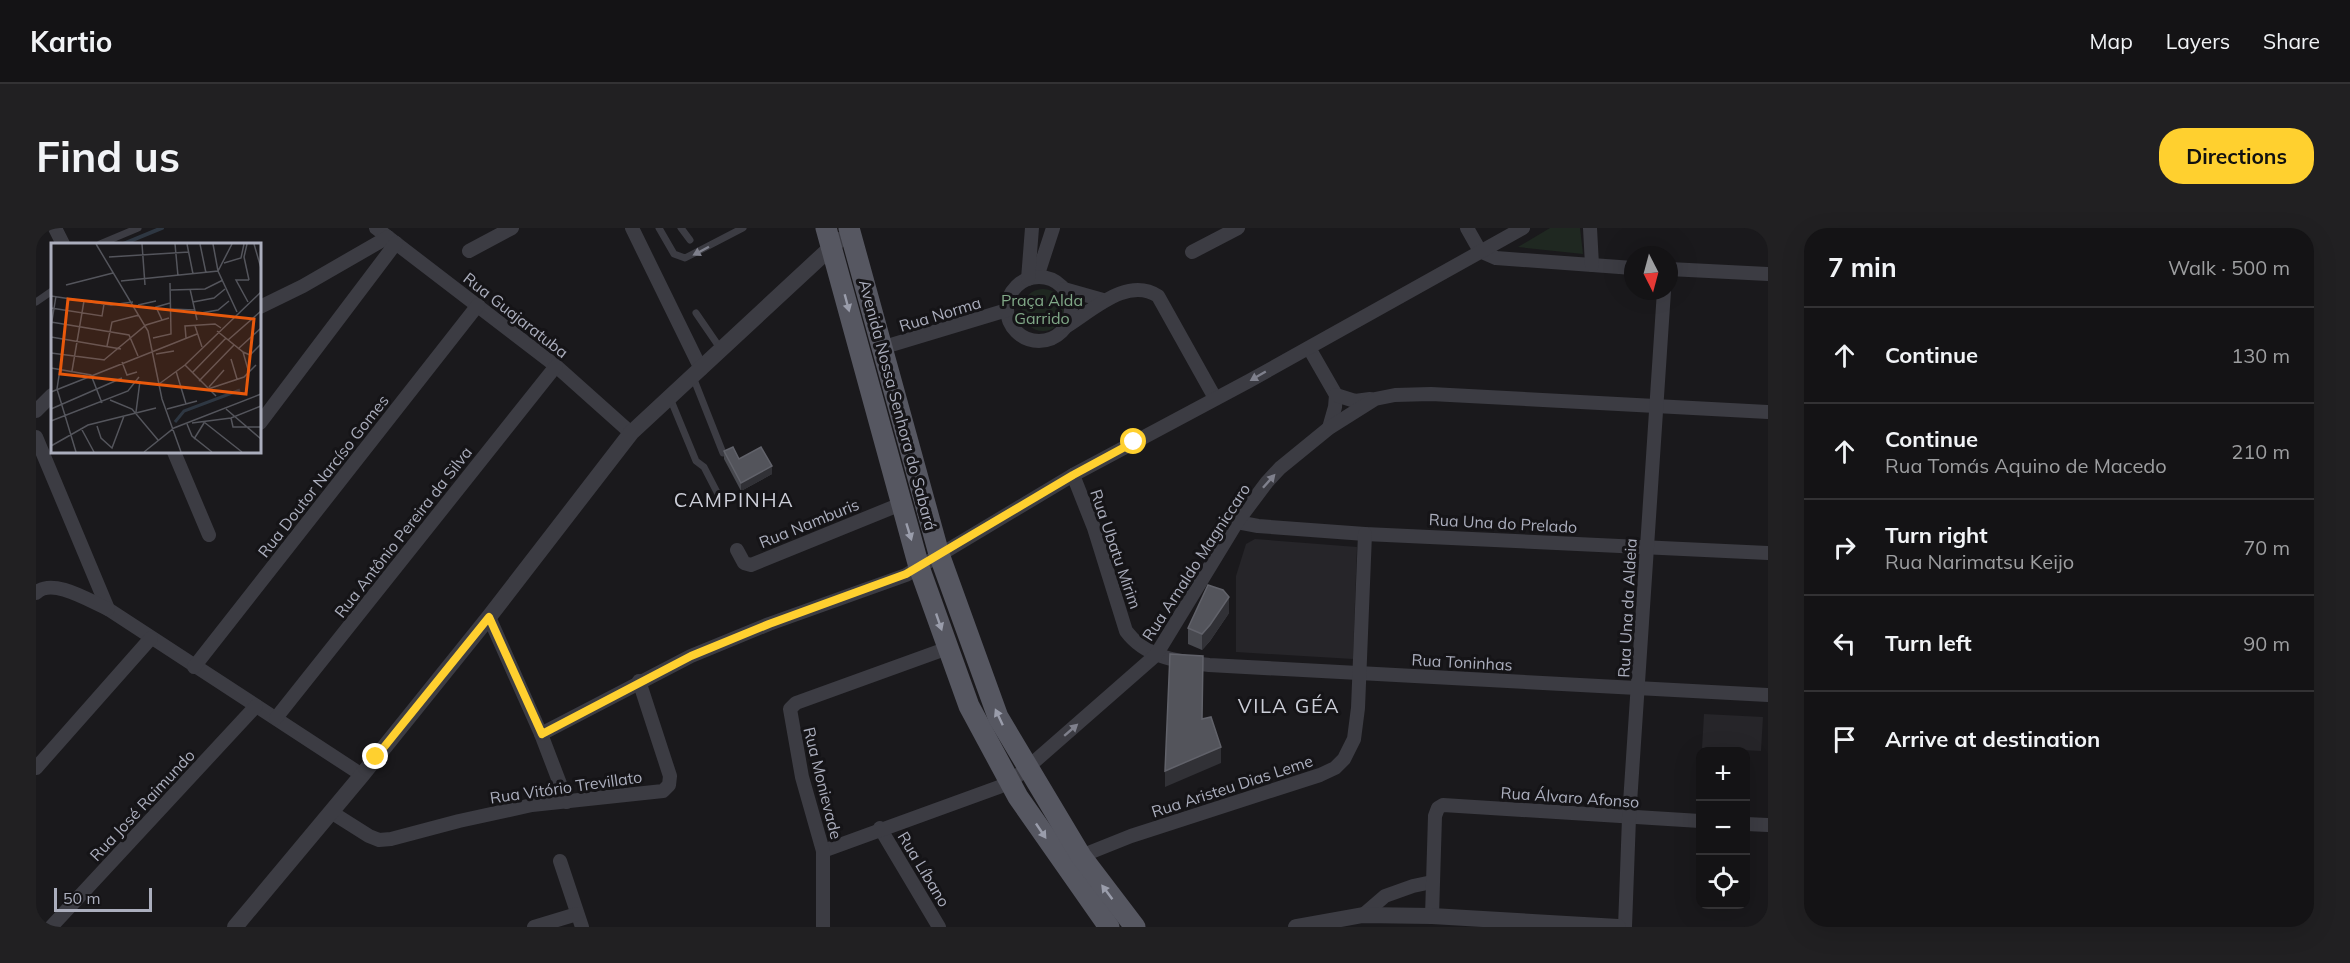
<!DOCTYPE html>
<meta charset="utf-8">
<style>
:root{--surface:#141315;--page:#212022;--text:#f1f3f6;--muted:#9d9ea0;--line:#333234;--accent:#ffd02f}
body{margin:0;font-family:Mulish,sans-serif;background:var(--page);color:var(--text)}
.controls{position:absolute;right:18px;bottom:18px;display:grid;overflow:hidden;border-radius:12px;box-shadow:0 6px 24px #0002}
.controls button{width:54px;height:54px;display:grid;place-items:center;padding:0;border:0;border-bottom:2px solid var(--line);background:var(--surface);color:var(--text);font:30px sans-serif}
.compass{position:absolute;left:1588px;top:18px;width:54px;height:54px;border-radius:50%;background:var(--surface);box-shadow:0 6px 24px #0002;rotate:174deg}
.scale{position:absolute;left:18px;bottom:15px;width:98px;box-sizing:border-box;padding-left:6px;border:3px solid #abaebd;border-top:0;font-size:16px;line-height:21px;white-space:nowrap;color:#abaebd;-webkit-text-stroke:4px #151417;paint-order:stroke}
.stop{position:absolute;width:18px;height:18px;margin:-14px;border:4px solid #ffd02f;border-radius:50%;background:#fff}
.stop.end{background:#ffd02f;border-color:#fff;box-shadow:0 2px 6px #0008}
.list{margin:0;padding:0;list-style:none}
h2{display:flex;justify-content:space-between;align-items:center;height:78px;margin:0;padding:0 24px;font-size:26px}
h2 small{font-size:20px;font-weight:400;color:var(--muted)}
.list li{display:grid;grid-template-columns:39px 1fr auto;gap:18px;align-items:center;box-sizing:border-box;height:96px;padding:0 24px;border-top:2px solid var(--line)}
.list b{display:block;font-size:22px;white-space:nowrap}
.list p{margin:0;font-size:20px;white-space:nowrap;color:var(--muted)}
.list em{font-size:20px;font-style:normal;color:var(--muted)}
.icon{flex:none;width:33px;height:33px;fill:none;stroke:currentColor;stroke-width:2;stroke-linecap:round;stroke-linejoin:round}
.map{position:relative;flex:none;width:1732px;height:699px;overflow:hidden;border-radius:24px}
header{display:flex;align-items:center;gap:36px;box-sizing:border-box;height:84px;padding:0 30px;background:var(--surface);border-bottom:2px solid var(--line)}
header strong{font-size:28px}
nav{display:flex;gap:33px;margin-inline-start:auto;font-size:21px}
.intro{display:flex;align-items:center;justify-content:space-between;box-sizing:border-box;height:144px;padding:0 36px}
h1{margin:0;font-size:42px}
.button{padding:15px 27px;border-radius:24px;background:var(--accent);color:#111;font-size:21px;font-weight:700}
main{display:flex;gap:36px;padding:0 36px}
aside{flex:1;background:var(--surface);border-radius:24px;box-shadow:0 6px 24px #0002}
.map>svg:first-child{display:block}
</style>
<header>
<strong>Kartio</strong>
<nav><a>Map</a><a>Layers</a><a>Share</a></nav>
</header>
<div class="intro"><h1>Find us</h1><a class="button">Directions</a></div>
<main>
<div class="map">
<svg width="1732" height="699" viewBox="0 0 1732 699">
<rect width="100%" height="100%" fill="#1a191c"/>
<!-- built -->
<g fill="#262529">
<polygon points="1219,311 1321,319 1317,431 1200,424 1200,348 1210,316"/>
<polygon points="1668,486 1727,489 1725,523 1666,520"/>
</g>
<!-- green -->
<g fill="#1f2821">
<polygon points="1514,0 1544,0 1547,26 1482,19"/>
<circle cx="1007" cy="82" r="21"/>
</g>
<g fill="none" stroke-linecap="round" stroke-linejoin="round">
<!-- stream -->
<polyline stroke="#2e3742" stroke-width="4" points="87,16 126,0"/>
<!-- service -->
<g stroke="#3c3c43" stroke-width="7">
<polyline points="623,0 638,26 649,30 707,0"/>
<polyline points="645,0 654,12"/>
<polyline points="64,16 102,0"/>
<polyline points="0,74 16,63"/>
<polyline points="660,85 684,120"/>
<polyline points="657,149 687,225"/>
<polyline points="634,170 660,233 668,239 684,270"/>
</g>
<!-- minor -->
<g stroke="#3c3c43" stroke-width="14">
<polyline points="19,0 27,16"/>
<polyline points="340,0 520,138 595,205"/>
<polyline points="596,0 665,141"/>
<polyline points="1431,0 1444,23 1460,30 1597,40"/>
<polyline points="1554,0 1556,37"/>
<polyline points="433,23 476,0"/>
<polyline points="1156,24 1202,0"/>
<polyline points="1633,41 1732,46"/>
<polyline points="1001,49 1017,0"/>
<circle cx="1003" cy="81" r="32"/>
<polyline points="992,51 996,0"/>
<polyline points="1028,61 1067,72"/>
<polyline points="224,79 267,58 352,9"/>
<path d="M1031 98C1057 82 1092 48 1122 68L1179 170"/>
<polyline points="845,120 971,82"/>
<polyline points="1273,120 1300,167 1299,179 1293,200"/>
<polyline points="1300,167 1319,173 1334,171"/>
<polyline points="0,183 16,167"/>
<polyline points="224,195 360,15"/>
<polyline points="0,209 72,381 326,547"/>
<polyline points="138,224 173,307"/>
<path d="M1037 247 1058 300 1090 403C1110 430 1142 433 1173 437L1732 467"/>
<polyline points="1201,294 1222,298 1329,306 1732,325"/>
<polyline points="701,322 708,335 715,337 865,276"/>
<path d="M0 365C16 349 54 373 72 381"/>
<polyline points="453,389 505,506 531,574"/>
<polyline points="158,439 442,77"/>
<polyline points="240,490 520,138"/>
<polyline points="505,506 655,428 733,396 870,347 1037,247 1213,153 1487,0"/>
<polyline points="0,540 115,410"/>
<polyline points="295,584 333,608 343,612 355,611 423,593 496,577 627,563 633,557 634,548 603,453"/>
<polyline points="1710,596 1732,597"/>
<polyline points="844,600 903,699"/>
<polyline points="787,623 963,559 974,554 991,540 1120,427 1201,294 1231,254 1244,240 1293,200 1339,171 1359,167 1395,166 1732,184"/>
<polyline points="1045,628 1095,608 1284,547 1299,540 1308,531 1318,511 1322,480 1329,306"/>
<polyline points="524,633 546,699"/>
<polyline points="1327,687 1349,668 1377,658 1396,654"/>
<polyline points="1396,688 1399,588 1402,580 1407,577 1664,593"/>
<polyline points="15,699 220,478"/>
<polyline points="498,699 541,686"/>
<polyline points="787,699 787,623 766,549 754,481 760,475 912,420"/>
<polyline points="1589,699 1593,590 1628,63"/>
</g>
<!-- tertiary -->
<g stroke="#3c3c43" stroke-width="16">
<polyline points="199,699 326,547 453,389 595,205 803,12"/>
<polyline points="1260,699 1327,687 1396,688 1582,699"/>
</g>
<!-- primary -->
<g stroke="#565761" stroke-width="21">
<polyline points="790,0 883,339 933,478 982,569 1073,699"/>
<polyline points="813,0 903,326 962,489 1045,628 1099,699"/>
</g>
</g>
<!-- wall -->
<g fill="#48494f">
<polygon points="688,223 703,231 736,246 705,263 688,231"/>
<polygon points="1193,385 1174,413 1166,422 1152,416 1152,400"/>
</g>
<!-- shaded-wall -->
<g fill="#313136">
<polygon points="736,238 736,246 705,263 705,255"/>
<polygon points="1193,369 1193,385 1174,413 1166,422 1166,406"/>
<polygon points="1185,519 1185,535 1129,559 1129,543"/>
</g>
<!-- building -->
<g fill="#53545b" stroke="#61626a" stroke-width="1.5">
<polygon points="697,219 703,231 725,219 736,238 705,255 688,223"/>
<polygon points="1172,357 1187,362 1193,369 1174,397 1166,406 1152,400"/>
<polygon points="1134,426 1167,428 1166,491 1175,489 1185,519 1129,543"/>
</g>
<!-- one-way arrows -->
<defs><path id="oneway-solid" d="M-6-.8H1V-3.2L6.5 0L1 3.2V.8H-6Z" transform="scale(1.5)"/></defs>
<g fill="#7f808c">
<use href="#oneway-solid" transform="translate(665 23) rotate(152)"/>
<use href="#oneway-solid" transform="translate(1222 148) rotate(150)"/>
<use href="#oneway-solid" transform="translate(1233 253) rotate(-48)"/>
<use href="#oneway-solid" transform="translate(1035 502) rotate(-41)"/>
</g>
<g fill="#9a9dab">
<use href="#oneway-solid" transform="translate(811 75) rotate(75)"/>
<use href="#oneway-solid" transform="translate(873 304) rotate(73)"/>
<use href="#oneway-solid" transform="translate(903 394) rotate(71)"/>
<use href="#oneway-solid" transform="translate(963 489) rotate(-115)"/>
<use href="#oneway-solid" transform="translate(1005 603) rotate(56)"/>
<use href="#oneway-solid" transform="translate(1071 664) rotate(-127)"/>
</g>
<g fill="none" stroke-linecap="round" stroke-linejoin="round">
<!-- route -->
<polyline stroke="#ffd02f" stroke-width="8" points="340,529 453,389 506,506 655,428 733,396 870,346 1037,247 1098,214"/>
</g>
<g text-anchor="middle" stroke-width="6" stroke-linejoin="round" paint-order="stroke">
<!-- park labels -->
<g font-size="16" fill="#81a988" stroke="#151417">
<text x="1006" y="78">Praça Alda<tspan x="1006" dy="18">Garrido</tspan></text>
</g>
<!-- street labels -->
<g font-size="16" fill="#abaebd" stroke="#151417">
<text transform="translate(904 86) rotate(-17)" y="6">Rua Norma</text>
<text transform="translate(480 87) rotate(38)" y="6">Rua Guajaratuba</text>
<text transform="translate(862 177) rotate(75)" y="6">Avenida Nossa Senhora do Sabará</text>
<text transform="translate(287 248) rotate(-52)" y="6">Rua Doutor Narcíso Gomes</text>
<text transform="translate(773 295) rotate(-22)" y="6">Rua Namburis</text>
<text transform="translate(1467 295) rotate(3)" y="6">Rua Una do Prelado</text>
<text transform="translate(367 304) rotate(-52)" y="6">Rua Antônio Pereira da Silva</text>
<text transform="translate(1080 321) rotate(71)" y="6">Rua Ubatu Mirim</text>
<text transform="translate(1160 334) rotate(-57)" y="6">Rua Arnaldo Magniccaro</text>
<text transform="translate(1591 380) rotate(-87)" y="6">Rua Una da Aldeia</text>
<text transform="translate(1426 434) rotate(3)" y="6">Rua Toninhas</text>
<text transform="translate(787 555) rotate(76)" y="6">Rua Monievade</text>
<text transform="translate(1196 558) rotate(-18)" y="6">Rua Aristeu Dias Leme</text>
<text transform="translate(530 559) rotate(-8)" y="6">Rua Vitório Trevillato</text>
<text transform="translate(1534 569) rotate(4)" y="6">Rua Álvaro Afonso</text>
<text transform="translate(106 577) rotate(-47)" y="6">Rua José Raimundo</text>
<text transform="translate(888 641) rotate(59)" y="6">Rua Líbano</text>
</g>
<!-- quarter labels -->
<g font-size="20" letter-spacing="1.5" fill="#ccced8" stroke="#151417">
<text x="698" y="279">CAMPINHA</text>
<text x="1253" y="485">VILA GÉA</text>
</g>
</g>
<!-- overview -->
<g transform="translate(15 15)">
<rect width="210" height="210" fill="#1a191c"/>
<path fill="none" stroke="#2e3742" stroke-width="3" d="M124 179 133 168 189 147"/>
<path fill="none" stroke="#54555c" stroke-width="1.5" d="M45 1 97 88 111 156 130 209M91 1 94 42M124 1 127 33M136 1 142 31M149 1 155 30M162 1 167 28 186 69M196 1 193 14 198 37M203 1 210 25M58 14 138 9M173 20 190 15 193 1M70 38 167 28 181 1M15 42 62 30M139 46 146 77M120 47 154 46 172 37M0 53 60 62 82 59M142 59 163 55 174 46M197 59 185 37H198M87 62 105 58M0 65 51 73 53 61M119 66 144 67M145 71 167 67 178 58M111 77 105 64 119 60M0 79 78 92 87 113M144 83 151 104M0 84 5 53M166 88 192 109 198 130M0 94 70 106M102 95 120 91 119 40M135 95 134 83 164 81 170 85M177 97 210 68M56 103 61 79 88 72M187 106 210 85M192 109 199 112 210 101M0 110 54 117M105 111 123 108M180 116 186 136M53 117 95 82 118 75M71 119 76 132 86 129M134 122 165 153M0 125 40 132 51 160M9 126 6 146 25 209M21 128 33 58M125 128 135 161M141 130 175 95M148 138 183 102M108 141 134 122 210 49M158 144 173 127M157 146 193 134 205 122M0 149 146 91M59 157 81 166 107 197M0 166 71 135M116 166 146 158M175 166 210 196M85 169 89 138M180 175 182 184H210M0 178 77 148 88 134M153 179 191 209M141 180 180 175 210 163M136 181 141 193 161 209M46 183 50 195 61 205 73 173M30 185 43 209M143 196 153 180M0 203 37 182 105 165M93 209 123 185 210 151"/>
<path fill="#e8590c" fill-opacity="0.15" stroke="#e8590c" stroke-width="3" d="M17 56 203 76 195 151 9 131Z"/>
<rect width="210" height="210" fill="none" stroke="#abaebd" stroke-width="3"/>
</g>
</svg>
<div class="controls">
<button>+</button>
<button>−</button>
<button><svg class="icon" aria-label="locate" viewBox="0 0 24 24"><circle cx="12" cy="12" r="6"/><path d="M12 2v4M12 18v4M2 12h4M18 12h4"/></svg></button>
</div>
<svg class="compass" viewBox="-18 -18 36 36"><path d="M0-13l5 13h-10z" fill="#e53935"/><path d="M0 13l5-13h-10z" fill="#9d9ea0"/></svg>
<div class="scale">50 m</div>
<div class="stop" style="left:1098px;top:214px"></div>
<div class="stop end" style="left:340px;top:529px"></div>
</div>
<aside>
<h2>7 min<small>Walk · 500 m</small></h2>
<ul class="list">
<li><svg class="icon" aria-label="ahead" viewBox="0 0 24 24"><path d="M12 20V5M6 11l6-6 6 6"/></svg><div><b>Continue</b></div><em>130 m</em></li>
<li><svg class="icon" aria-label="ahead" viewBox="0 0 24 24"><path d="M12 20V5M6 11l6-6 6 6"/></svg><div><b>Continue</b><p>Rua Tomás Aquino de Macedo</p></div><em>210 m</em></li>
<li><svg class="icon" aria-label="right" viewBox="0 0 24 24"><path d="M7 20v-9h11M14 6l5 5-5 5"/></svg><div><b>Turn right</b><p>Rua Narimatsu Keijo</p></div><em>70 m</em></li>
<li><svg class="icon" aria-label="left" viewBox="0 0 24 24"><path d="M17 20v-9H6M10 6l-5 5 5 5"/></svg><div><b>Turn left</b></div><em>90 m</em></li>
<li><svg class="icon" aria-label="arrive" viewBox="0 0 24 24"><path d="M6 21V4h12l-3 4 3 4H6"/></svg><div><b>Arrive at destination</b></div></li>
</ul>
</aside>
</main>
